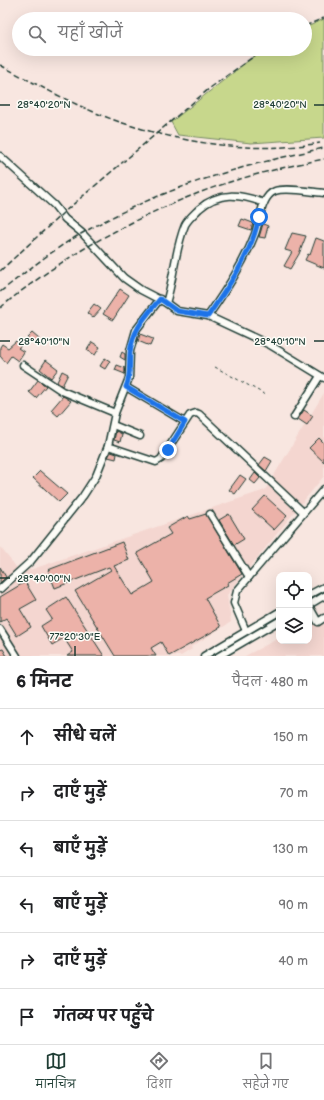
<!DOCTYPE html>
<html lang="hi">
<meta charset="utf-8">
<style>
:root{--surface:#fff;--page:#f2f2f2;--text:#202124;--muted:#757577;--line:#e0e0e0;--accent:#1f3d34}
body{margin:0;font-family:"Balsamiq Sans","Playpen Sans Deva",sans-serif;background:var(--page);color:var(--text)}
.controls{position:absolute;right:12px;bottom:12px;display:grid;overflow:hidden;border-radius:8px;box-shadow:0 4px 16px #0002}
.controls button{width:36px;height:36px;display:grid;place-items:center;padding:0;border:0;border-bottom:1px solid var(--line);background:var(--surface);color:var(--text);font:20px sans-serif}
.stop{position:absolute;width:12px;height:12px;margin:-9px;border:3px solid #1a73e8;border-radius:50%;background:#fff}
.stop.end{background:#1a73e8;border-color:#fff;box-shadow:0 1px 4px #0008}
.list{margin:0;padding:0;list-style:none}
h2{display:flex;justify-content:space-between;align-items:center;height:52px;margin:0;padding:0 16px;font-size:17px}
h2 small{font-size:13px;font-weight:400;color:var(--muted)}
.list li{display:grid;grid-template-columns:26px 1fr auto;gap:12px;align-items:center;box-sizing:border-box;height:56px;padding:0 16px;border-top:1px solid var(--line)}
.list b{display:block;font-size:15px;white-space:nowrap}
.list em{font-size:13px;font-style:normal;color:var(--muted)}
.icon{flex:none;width:22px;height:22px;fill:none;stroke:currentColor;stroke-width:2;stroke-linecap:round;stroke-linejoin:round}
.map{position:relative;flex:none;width:324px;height:656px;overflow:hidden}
.search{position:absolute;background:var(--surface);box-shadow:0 4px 16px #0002;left:12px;right:12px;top:12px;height:44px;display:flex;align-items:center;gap:10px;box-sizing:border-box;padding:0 14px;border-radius:22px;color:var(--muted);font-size:15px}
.sheet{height:388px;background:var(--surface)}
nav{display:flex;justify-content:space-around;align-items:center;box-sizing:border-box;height:56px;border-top:1px solid var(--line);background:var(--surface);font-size:11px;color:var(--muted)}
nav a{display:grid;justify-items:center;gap:2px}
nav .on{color:var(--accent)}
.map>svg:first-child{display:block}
</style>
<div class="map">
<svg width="324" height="656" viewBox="0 0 324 656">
<rect width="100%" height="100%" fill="#f8e6e0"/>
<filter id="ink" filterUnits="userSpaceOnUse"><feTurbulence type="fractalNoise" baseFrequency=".025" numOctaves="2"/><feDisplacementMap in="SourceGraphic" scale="8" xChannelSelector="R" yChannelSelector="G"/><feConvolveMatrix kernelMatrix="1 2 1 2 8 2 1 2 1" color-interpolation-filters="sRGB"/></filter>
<g filter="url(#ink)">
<!-- built -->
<g fill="#f4d6d0">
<polygon points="324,393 324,476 227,595 231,622 191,647 192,649 181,656 0,656 0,547 21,573 265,490"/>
<polygon points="324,613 324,656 245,656 279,638 279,641 309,641 309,621"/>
</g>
<!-- green -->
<polygon fill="#c7d78c" stroke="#738a60" points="324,19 324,138 251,143 178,135 171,122 253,57 267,49 305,49 305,28"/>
<!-- building -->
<g fill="#ecb2a9" stroke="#1f3d34">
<polygon points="242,219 253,223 251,230 239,226"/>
<polygon points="263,224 268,226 265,238 259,237"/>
<polygon points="292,233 306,236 299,254 290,269 284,266 292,252 285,250"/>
<polygon points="316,238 324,241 324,268 305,260 308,254 310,255"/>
<polygon points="120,289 129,295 113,320 103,314"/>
<polygon points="94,304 101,309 93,318 87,313"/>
<polygon points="32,333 39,339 35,344 27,338"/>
<polygon points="140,334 153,339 150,346 138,341"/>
<polygon points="16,341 21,346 18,348 24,352 18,361 11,356 6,363 0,356 0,347 2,344 8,348"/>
<polygon points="92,342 100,347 95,355 87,350"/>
<polygon points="122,352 125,354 125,360 120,357"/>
<polygon points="105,358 110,361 105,369 100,366"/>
<polygon points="46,360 58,369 51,378 40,369"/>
<polygon points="117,365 125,368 125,374 115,370"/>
<polygon points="62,371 68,374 62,386 57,382"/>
<polygon points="38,380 46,386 36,398 29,392"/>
<polygon points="63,396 71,401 58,416 51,410"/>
<polygon points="304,410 313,416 307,425 298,419"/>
<polygon points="116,431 122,434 120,442 114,440"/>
<polygon points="319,438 324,443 324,462 309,448"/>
<polygon points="111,452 117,454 116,459 108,457"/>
<polygon points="265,457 272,461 266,471 259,465"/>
<polygon points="40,471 67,494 59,502 33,478"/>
<polygon points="255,473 260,478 255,484 250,480"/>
<polygon points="240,475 246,479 235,494 229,490"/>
<polygon points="265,496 287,516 274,530 252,510"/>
<polygon points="206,514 242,574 227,583 228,585 205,598 221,627 169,656 161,642 151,648 156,656 115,656 75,591 111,570 109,567 55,588 48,570 122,542 129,560 114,566 132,595 154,582 137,553 171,534 167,528 188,516 190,519"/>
<polygon points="229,514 244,539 234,545 219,520"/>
<polygon points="0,567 6,577 0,583"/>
<polygon points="25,582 36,600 20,609 31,627 17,636 6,618 0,622 0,597"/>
<polygon points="66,597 104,656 67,656 73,652 64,638 52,645 41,626 52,619 46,610"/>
<polygon points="3,649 7,656 0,656 0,650"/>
</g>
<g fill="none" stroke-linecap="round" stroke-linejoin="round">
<defs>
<g id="minor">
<polyline points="0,156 54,205 65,219 82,233 124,278 141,290 166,303 177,311 208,316 270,345 324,378"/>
<path d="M166 303C174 278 175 249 185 225 188 219 194 214 199 209 219 191 240 194 264 203"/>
<path d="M208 316C226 290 244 263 255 234 260 221 261 196 275 191 286 187 312 192 324 193"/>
<polyline points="23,365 62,391 115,413"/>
<polyline points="126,387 185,422"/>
<polyline points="294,417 320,376"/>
<polyline points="113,425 140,436"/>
<polyline points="108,446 156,462 161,459 190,415 196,413 199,414 303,512"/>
<polyline points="210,514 249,577"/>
<polyline points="0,589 31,561 83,496 96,476 108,446 115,413 129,378 130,351 136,330 160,299"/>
<polyline points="309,595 324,587"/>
<polyline points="309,605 324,596"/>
<polyline points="309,606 318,622 324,618"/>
<polyline points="0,629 17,656"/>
<polyline points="246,631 234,603 237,591 324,489"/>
<polyline points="204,656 279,612"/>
<polyline points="219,656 279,621"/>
</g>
</defs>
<!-- minor casing -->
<use href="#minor" stroke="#1f3d34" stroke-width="9"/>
<!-- path -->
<polyline stroke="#1f3d34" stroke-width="1" stroke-dasharray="3 3" stroke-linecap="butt" points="215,367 266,395"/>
<!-- minor -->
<use href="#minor" stroke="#fdfcf7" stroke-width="6"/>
<!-- rail -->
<g stroke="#1f3d34" stroke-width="1.5" stroke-dasharray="6 3" stroke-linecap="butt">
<polyline points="305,26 324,18"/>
<path d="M0 65C40 86 82 110 126 124 187 144 256 154 320 143"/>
<polyline points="0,271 63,213 210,88 264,49"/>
<path d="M0 292C26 272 51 251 79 235 159 189 234 167 324 148"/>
<path d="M0 308C66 253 151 207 233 181 263 172 293 165 324 159"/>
</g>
</g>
</g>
<g fill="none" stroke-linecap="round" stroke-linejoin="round" filter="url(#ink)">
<!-- route -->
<path stroke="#1a73e8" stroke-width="5" d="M168 450 185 422 126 387C131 375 129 366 130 353 132 330 146 316 160 299L177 311 208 316C229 286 252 253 259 217"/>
</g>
<!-- ticks -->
<path fill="none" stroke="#1f3d34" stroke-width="1.5" d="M0 105H10M314 105H324M0 341H10M314 341H324M0 578H10M75 646V656"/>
<g font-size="10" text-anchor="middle" fill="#1f3d34" stroke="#fdfcf7" stroke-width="3" stroke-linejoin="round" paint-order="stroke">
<text x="44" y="108">28°40'20"N</text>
<text x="280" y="108">28°40'20"N</text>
<text x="44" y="345">28°40'10"N</text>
<text x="280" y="345">28°40'10"N</text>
<text x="44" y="582">28°40'00"N</text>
<text x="75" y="640">77°20'30"E</text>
</g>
</svg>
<div class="controls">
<button><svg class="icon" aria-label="locate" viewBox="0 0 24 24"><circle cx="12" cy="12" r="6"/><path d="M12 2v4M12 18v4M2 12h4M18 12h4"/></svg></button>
<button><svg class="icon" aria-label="layers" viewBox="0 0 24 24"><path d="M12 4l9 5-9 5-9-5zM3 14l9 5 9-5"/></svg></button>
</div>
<div class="stop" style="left:259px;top:217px"></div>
<div class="stop end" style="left:168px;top:450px"></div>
<div class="search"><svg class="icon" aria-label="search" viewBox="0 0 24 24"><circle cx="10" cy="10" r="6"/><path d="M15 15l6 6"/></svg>यहाँ खोजें</div>
</div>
<section class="sheet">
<h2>6 मिनट<small>पैदल · 480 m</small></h2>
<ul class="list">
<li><svg class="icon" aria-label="ahead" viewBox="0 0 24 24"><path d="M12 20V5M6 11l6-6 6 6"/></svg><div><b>सीधे चलें</b></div><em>150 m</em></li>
<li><svg class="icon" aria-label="right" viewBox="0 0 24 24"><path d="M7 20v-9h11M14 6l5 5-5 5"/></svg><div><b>दाएँ मुड़ें</b></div><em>70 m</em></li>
<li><svg class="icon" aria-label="left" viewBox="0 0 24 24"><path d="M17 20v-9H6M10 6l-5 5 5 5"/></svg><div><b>बाएँ मुड़ें</b></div><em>130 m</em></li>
<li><svg class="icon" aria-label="left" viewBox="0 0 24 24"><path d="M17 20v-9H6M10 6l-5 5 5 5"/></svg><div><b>बाएँ मुड़ें</b></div><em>90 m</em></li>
<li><svg class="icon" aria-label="right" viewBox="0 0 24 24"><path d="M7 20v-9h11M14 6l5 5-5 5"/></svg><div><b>दाएँ मुड़ें</b></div><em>40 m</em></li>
<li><svg class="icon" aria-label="arrive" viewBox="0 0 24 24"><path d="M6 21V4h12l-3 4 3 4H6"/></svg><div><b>गंतव्य पर पहुँचे</b></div></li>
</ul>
</section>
<nav>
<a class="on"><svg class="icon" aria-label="map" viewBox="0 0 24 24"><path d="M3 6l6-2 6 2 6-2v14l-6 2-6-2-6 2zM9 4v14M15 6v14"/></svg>मानचित्र</a>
<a><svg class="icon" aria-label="directions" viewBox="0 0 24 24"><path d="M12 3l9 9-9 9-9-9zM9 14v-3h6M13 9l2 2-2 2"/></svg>दिशा</a>
<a><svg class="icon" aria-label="saved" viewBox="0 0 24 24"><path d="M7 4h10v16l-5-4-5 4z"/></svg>सहेजे गए</a>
</nav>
